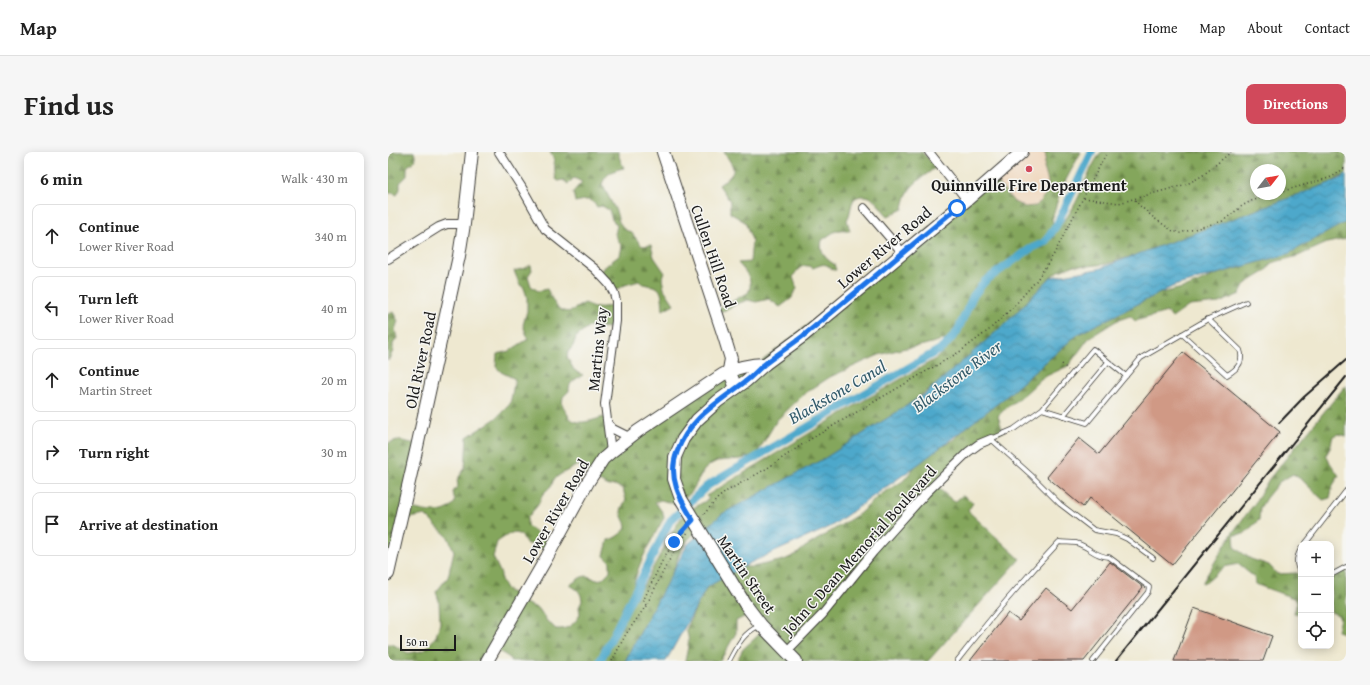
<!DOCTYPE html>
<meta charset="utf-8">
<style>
:root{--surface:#fff;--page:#f6f6f6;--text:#222;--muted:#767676;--line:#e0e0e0;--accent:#d1495b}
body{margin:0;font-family:"Gentium Book Plus",serif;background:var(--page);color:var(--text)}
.controls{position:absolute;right:12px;bottom:12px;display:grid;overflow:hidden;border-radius:8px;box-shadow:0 2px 10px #0003}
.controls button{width:36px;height:36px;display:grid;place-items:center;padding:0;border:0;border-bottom:1px solid var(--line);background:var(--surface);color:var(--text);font:20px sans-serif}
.compass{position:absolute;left:862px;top:12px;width:36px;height:36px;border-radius:50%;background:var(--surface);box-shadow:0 2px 10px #0003;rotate:59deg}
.scale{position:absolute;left:12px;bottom:10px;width:56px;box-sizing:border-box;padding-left:4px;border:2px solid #1c1c1c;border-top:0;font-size:11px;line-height:14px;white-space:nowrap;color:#1c1c1c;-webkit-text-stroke:3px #f6f6f2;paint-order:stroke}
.stop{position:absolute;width:12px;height:12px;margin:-9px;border:3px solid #1a73e8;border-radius:50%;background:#fff}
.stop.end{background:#1a73e8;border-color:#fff;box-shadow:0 1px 4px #0008}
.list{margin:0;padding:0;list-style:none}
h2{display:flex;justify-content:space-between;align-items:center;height:52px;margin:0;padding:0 16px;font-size:17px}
h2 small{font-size:13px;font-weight:400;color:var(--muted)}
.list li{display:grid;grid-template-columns:26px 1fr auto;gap:12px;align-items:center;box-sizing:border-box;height:64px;margin:0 8px 8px;padding:0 8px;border:1px solid var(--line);border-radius:8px}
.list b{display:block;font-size:15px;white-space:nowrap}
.list p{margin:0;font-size:13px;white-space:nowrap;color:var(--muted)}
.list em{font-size:13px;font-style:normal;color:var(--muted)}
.icon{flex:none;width:22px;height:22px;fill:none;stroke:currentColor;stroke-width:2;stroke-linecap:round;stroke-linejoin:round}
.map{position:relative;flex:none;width:958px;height:509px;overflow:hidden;border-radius:8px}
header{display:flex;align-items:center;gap:24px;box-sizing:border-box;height:56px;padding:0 20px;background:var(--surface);border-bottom:1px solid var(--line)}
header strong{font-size:19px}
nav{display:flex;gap:22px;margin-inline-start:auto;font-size:14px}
.intro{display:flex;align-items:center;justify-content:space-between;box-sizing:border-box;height:96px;padding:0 24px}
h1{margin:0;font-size:28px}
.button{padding:10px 18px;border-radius:8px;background:var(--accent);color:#fff;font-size:14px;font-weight:700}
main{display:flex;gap:24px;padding:0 24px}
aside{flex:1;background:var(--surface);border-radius:8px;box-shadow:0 2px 10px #0003}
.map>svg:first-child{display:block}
</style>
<header>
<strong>Map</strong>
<nav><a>Home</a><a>Map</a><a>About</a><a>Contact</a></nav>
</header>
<div class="intro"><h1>Find us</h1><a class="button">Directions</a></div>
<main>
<aside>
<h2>6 min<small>Walk · 430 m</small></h2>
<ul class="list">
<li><svg class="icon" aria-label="ahead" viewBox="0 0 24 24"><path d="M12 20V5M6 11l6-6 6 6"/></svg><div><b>Continue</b><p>Lower River Road</p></div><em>340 m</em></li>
<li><svg class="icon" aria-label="left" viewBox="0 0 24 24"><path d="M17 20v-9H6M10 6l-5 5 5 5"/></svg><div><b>Turn left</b><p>Lower River Road</p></div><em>40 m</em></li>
<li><svg class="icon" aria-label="ahead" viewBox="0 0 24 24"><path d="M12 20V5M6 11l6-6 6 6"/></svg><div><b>Continue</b><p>Martin Street</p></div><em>20 m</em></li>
<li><svg class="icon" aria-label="right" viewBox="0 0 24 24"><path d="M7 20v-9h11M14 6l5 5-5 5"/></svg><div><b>Turn right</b></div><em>30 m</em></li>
<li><svg class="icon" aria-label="arrive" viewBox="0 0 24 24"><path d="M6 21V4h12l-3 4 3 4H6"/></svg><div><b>Arrive at destination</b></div></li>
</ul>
</aside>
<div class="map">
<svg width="958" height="509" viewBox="0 0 958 509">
<defs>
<pattern id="forest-firs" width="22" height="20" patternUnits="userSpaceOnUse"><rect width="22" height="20" fill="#84a65b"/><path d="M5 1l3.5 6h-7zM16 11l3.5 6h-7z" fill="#6b864a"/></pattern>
<pattern id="water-waves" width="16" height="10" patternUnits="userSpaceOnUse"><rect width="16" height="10" fill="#4da8cb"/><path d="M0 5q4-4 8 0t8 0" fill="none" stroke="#3f88a4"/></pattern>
</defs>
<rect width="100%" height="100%" fill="#f6f6f2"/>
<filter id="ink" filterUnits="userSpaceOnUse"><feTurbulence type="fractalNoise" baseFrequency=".025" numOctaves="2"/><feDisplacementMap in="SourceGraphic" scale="8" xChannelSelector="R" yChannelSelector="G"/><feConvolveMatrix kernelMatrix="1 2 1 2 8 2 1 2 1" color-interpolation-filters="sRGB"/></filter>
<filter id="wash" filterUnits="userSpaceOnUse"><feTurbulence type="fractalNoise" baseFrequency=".012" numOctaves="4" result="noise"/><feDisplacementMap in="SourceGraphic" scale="16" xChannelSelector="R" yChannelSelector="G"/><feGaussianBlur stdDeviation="0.9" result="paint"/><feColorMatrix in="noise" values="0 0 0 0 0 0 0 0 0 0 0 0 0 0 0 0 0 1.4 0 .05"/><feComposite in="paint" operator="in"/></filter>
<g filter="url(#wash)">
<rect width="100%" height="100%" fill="#eee8d0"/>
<!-- built -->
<polygon fill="#efd6bb" points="633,0 655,0 658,3 656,16 660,29 660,34 657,43 648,54 637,55 626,50 605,25"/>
<!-- forest -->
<g fill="url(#forest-firs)" stroke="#50613c" fill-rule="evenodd">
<polygon points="0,0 26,0 28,7 19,15 19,24 12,31 12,37 9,43 4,41 0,41"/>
<path d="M162 0H231V5L236 16C225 18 218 22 214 32L228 59 231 70 237 78 243 80 254 94 263 93 266 105 277 121 274 126 276 137 286 152 275 158C274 152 275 146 273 141 270 132 263 135 256 132 254 132 252 130 251 129L237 133 222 141 210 121 219 113 232 103 234 95 227 82 229 73 224 68 221 58 214 54 209 55C202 45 198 48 187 50L185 40 194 30 186 26 180 32 175 28 170 29 168 27C165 15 169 11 162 0Z"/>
<path d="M336 0H534L547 14V16C530 29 518 34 515 57L500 64C492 57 487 43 475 44 471 44 469 45 466 47 462 53 463 62 459 68L462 79C449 75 445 81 434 88 431 99 437 107 446 112L448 118H445C437 110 435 112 425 116 416 110 409 117 405 125L409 137 405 142 404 146 392 155 381 147 368 150 360 148 348 152 341 157 327 161 326 158C339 154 348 146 360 141 366 129 359 121 350 111L362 110 364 88 357 70 342 61V49L331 33C350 19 348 19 336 0Z"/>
<path d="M655 0H693L672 39 664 68 667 77C685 64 693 38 702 19 705 12 709 6 713 0H958V22L932 37 779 94 718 112 700 114 687 113 671 119 662 125 646 148 572 217 543 236 431 316 330 368 309 379 299 389 293 398 280 432 237 509H123L122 506 109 498 98 509H0V492L6 493 20 501 33 499 38 497 48 484 52 471 51 449 48 440 60 425 66 399 60 385 37 363 13 368 0 427V291L9 288 29 292 16 354C32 358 56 367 67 350L65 340 70 334 69 328 77 316 79 285 107 267 122 252 127 227 113 220 108 215 109 202 121 199 140 187 135 173 139 159V145L136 136 132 133 126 119 137 116 143 113 144 118 140 124 143 134 150 139 159 137C164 146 169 163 183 159 187 157 192 153 197 151L205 156 225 154V176L201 175 188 185 185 194 180 200 179 205 186 218 195 223C188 227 180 230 181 239L175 245 174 252C176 256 179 262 182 266 190 275 207 267 216 265L220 279 228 294 344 221 369 213 605 25 626 50 637 55 648 54 657 43 660 34V29L656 16 658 3ZM868 18H892V42H868ZM554 188 558 189 559 195 549 206 463 256 318 344 321 347 305 356 293 366 285 379 256 432 251 438 246 439C245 418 266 384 276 366L275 361 267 350 273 348 286 352 303 341 316 318 323 312 329 309 353 307 368 303 389 268 416 242 442 225 491 203 513 197 536 193ZM190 313 203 325 221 334 227 333 235 337 238 348C236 352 233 355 233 360 234 370 244 374 232 382 228 385 225 387 220 388L216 404 222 410V419L214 427 208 428C196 420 192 426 182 433 190 438 193 440 194 449L191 455 192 462C187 472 180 478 168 477L159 469 151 457 135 450 133 446 119 438 113 428V422L105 405 109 390 121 382 126 380 133 383 139 392H147L162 401 166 394 142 376 139 373V366L150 353 155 342 163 334 166 327 173 322Z"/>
<path d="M958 67V87L939 91 910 104 883 111 878 119 857 132 852 142 831 151 801 154 784 166 779 160 747 169 742 164 728 169 701 186 680 214 654 226 638 241 618 256 610 264 615 280 603 284 547 333 565 349H568L575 343 585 351 580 359 632 407 540 509H349L355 497 375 479 362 462 348 469V481L332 509H297C299 498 303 488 298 478L315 439 335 421 347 415H364L396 408 409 402 417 395 471 362 492 343 515 329 537 303 566 288 591 262 656 201 760 144 799 135Z"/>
<polygon points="5,160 10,169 7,178 9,186 5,192 5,199 0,209 0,162"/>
<path d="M958 233V284L950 282 945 284 942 296 938 303C941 311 947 317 951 324L945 333 942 346 935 348 914 328 905 322 891 330 878 346 872 356 871 368 856 382 846 383 847 396 863 407 881 413 889 422 909 421 913 423 912 462 906 461 909 450 908 447 867 432 866 425 850 412 836 415 820 429 814 431 845 380 867 351 881 327Z"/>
<polygon points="958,417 958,482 949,479 952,466 950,463 943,460 943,424"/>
</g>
<!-- water -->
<polygon fill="url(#water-waves)" stroke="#346274" points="958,22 958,70 900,102 786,134 690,182 614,248 532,311 442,375 364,410 319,435 278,509 237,509 299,393 334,362 437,306 537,242 618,171 663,125 710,117 952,27"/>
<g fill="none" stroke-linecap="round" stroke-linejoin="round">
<!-- canal -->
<polyline stroke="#4da8cb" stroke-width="8" points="212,509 282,369 319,334 556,195 569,180 585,144 597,129 642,97 657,90 668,74 704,0"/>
</g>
<g id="blocks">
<!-- building -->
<g fill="#d09985">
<polygon points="795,200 892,280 784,413 702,346 695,355 659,325 691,286 711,302"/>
<polygon points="722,410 755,435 696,509 582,509 620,461 631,469 658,436 684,457"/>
<polygon points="806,456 884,484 875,509 786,509"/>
</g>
</g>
</g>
<g filter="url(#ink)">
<use href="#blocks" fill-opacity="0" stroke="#3c3b37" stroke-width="1"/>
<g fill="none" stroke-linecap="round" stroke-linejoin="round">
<defs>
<g id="lane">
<path d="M794 182 839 223C850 217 856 209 852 198L820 167"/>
<polyline points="738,224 753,206 820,167 858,150"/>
<polyline points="654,257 705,197 738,224 699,271 654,257 626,277 603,287 643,323 672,352 706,378 728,382 739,387 765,406"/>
<polyline points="675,264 720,210"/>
<polyline points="917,392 958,339"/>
<path d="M913 397C907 407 908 413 913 423"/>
<polyline points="943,423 958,415"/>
<path d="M341 509C349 494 355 481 371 474"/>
<path d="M569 509C601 468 635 428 671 390 676 391 683 390 688 391 700 394 708 405 721 405L761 435 760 440 705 509"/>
</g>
<g id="street">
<polyline points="111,0 134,36 157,77 207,117 221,132 226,141 228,149 228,169 217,252 223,300"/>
<polyline points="541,0 579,48"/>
<polyline points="476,56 514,100"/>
<polyline points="0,107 51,75 59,72 76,72"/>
<polyline points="220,272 225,277 241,285"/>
<polyline points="398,500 434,463 485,400 538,341 580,300 591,292 603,287"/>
</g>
<g id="secondary">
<polyline points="275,0 335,181 343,207 341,218 348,236"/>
<polyline points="293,347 286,327 287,305 295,287 309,268 330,249 358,229 377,212 415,184 579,48 634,0"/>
<polyline points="0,422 29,295 71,104 76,72 84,0"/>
<polyline points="357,452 373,473 408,509"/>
<path d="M99 509 159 405 200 330 215 307 223 300 250 279 334 223C346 216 363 212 377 212"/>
</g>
</defs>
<!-- lane casing -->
<use href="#lane" stroke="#3c3b37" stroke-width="5.5"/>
<!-- street casing -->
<use href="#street" stroke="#3c3b37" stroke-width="10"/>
<!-- secondary casing -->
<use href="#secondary" stroke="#3c3b37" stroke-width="14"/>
<!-- path -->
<g stroke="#3c3b37" stroke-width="1.5" stroke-dasharray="1 3" stroke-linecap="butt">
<polyline points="892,40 944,25 958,15"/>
<polyline points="696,46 731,51 799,32 814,24 843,0"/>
<polyline points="747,48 751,53 766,66 785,79 792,81 835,69 854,54 863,49 886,42"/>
<polyline points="674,212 680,218"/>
<polyline points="316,362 330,346 339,339 378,317 421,288 573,199 601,178 627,153 648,129 666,102 719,0"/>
<polyline points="258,453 256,450 256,447 276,405 298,375"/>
<polyline points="224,509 238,482 258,454 279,412 292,390 301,379"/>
</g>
<!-- lane -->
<use href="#lane" stroke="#fff" stroke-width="4"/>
<!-- street -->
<use href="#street" stroke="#fff" stroke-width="8"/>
<!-- secondary -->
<use href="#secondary" stroke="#fff" stroke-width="12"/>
<!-- rail -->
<g stroke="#1c1c1c" stroke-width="2">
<polyline points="891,271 916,245 958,208"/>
<polyline points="728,509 958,225"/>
</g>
<defs>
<polyline id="secondary-bridge" points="293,347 357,452"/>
</defs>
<!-- secondary-bridge casing -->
<use href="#secondary-bridge" stroke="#3c3b37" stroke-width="14" stroke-linecap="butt"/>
<!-- secondary-bridge -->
<use href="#secondary-bridge" stroke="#fff" stroke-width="12"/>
</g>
</g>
<g fill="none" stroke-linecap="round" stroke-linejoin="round" filter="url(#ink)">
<!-- route -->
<path stroke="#1a73e8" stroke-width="5" d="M286 390 293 381 305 368C292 347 279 325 289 300 301 266 331 250 358 229 365 224 371 216 378 211 390 202 403 193 415 184 467 142 517 98 569 56"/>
</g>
<!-- markers -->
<circle fill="#d1495b" stroke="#f6f6f2" stroke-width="1.5" cx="641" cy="17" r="4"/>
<g text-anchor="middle" stroke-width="3" stroke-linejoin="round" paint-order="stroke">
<!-- poi labels -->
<g font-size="16" font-weight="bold" fill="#1c1c1c" stroke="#f6f6f2">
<text x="641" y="39">Quinnville Fire Department</text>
</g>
<!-- street labels -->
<g font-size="16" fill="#1c1c1c" stroke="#f6f6f2">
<text transform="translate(496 95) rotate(-40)" y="6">Lower River Road</text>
<text transform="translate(326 104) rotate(71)" y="6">Cullen Hill Road</text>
<text transform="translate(209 197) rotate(-84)" y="6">Martins Way</text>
<text transform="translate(32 208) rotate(-78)" y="6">Old River Road</text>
<text transform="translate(167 359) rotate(-60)" y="6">Lower River Road</text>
<text transform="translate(471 398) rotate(-48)" y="6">John C Dean Memorial Boulevard</text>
<text transform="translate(359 422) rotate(56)" y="6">Martin Street</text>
</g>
<!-- water labels -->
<g font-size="17" font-style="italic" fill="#325b6b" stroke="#f6f6f2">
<text transform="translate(569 224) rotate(-37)" y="6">Blackstone River</text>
<text transform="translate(449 240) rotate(-30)" y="6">Blackstone Canal</text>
</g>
</g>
</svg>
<div class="controls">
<button>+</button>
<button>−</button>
<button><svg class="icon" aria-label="locate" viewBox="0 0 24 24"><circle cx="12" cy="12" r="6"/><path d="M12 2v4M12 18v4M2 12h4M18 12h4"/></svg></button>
</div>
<svg class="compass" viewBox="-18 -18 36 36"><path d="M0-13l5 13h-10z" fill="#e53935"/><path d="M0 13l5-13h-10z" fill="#767676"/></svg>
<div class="scale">50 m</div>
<div class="stop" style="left:569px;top:56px"></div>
<div class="stop end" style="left:286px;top:390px"></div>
</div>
</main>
